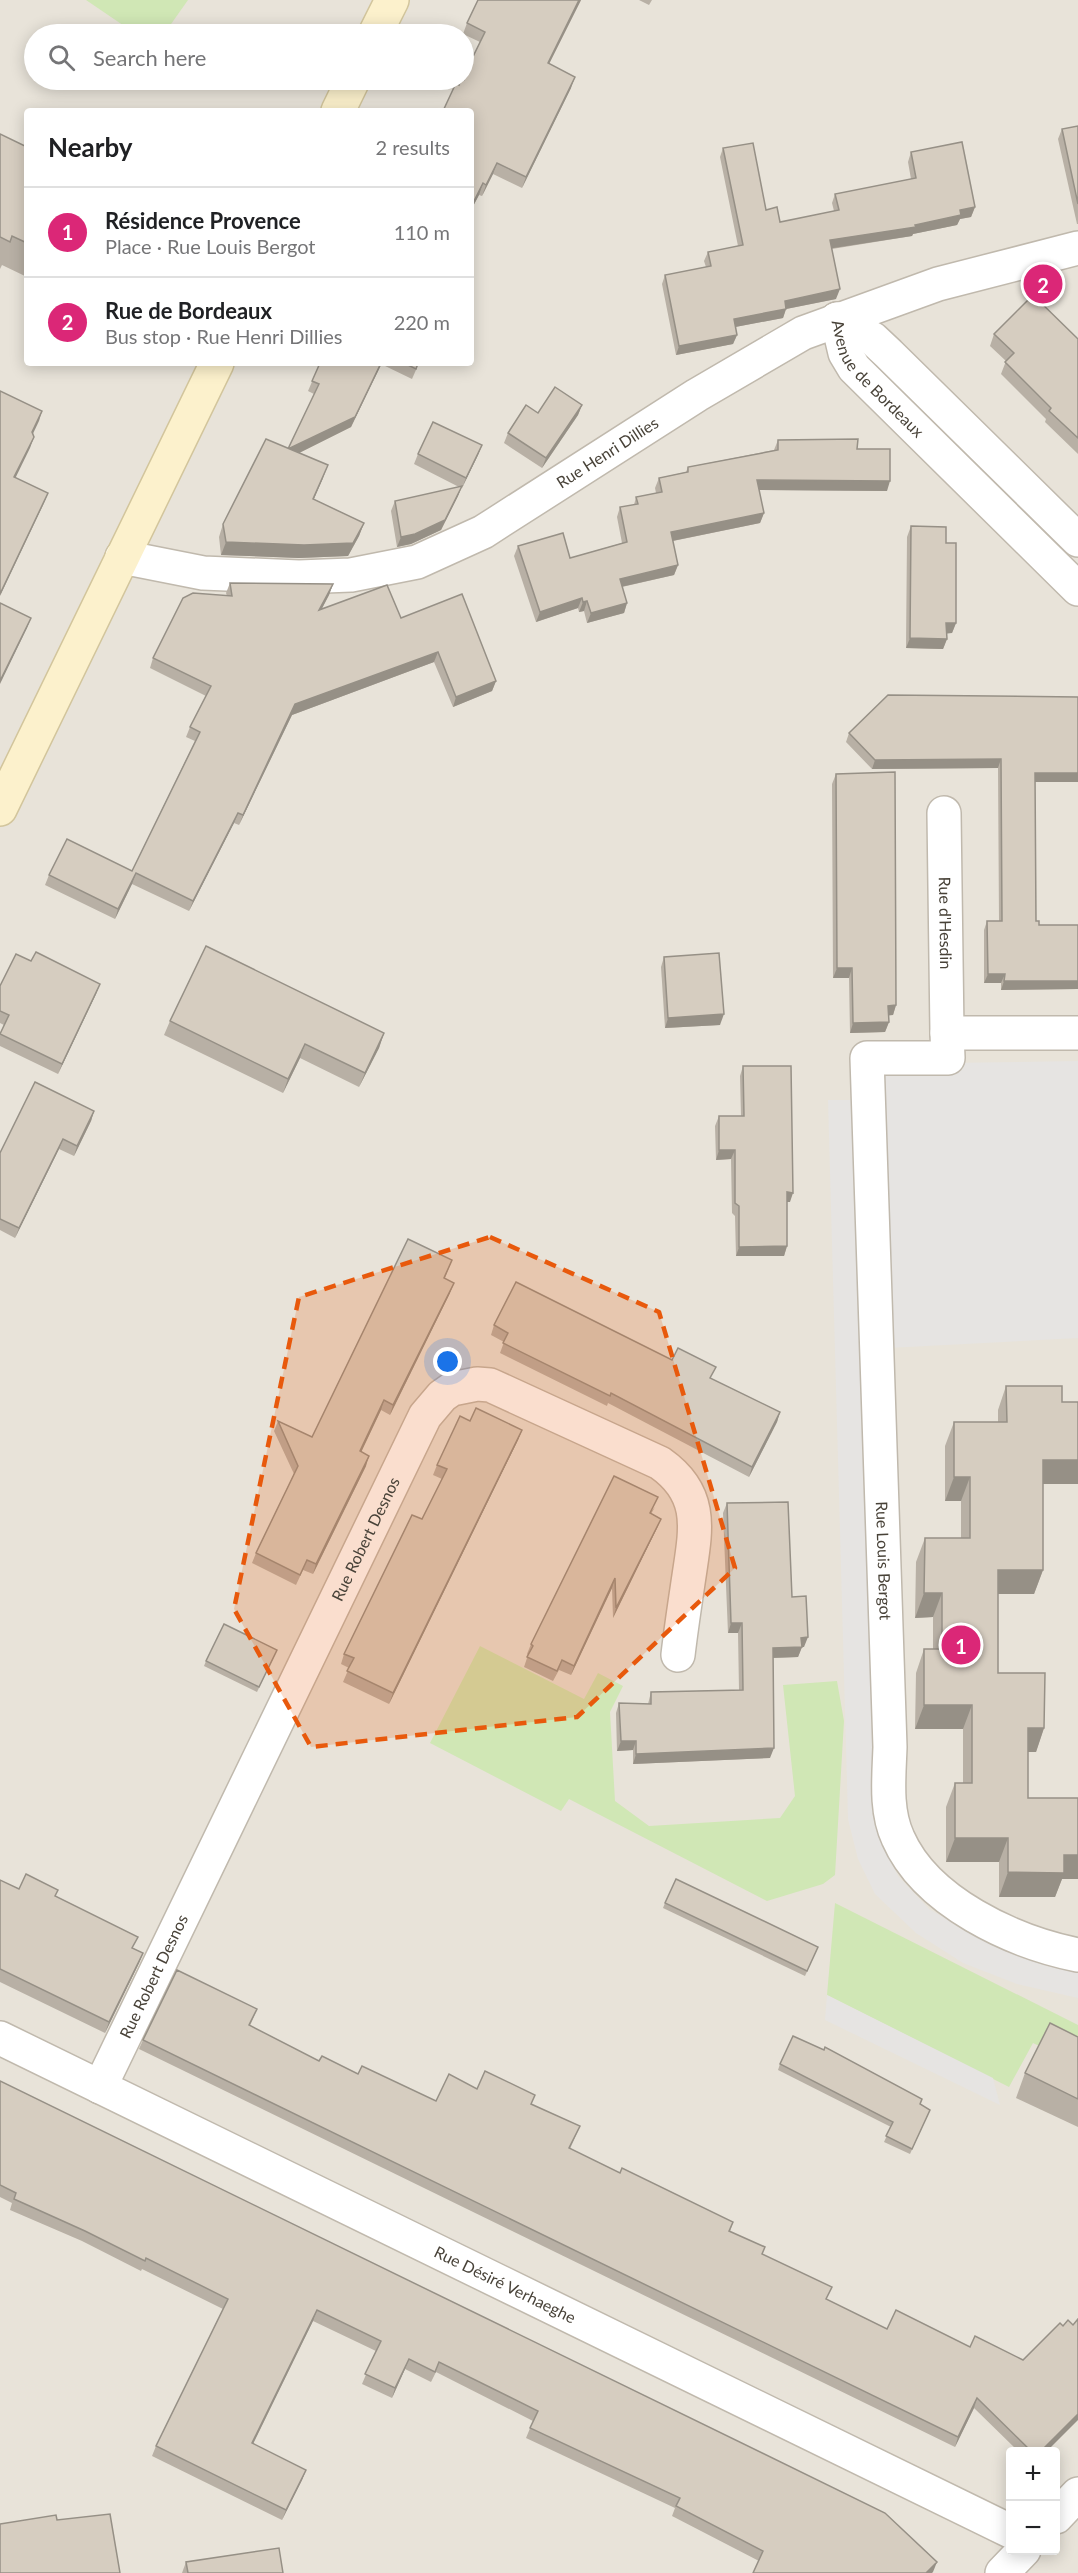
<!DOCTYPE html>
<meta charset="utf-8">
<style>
:root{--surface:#fff;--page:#f6f6f6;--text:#202124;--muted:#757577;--line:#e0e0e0;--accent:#db2777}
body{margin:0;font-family:Lato,sans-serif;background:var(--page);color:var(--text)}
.controls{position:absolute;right:18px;bottom:18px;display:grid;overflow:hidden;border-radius:6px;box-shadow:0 3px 15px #0003}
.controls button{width:54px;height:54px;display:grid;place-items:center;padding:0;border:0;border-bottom:2px solid var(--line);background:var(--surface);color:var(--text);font:30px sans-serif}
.you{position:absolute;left:448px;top:1362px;width:21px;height:21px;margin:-15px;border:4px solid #fff;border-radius:50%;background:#1a73e8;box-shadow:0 0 0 9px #1a73e833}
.badge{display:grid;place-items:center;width:39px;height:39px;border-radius:50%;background:var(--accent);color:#fff;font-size:20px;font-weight:700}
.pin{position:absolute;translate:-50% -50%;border:3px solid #fff;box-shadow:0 2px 6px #0006}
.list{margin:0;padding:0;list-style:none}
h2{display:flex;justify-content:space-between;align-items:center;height:78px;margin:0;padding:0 24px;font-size:26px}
h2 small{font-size:20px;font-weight:400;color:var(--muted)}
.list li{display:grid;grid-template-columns:39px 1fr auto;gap:18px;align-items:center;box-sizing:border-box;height:90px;padding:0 24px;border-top:2px solid var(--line)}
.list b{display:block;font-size:22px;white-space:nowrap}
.list p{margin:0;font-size:20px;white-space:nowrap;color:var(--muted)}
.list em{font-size:20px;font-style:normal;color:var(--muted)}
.icon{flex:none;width:33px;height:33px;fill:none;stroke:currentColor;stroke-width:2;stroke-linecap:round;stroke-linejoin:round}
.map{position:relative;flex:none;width:1078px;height:2573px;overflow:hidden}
.search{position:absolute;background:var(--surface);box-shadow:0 3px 15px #0003;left:24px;top:24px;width:450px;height:66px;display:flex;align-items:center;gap:15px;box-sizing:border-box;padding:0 21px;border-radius:33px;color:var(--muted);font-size:22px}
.panel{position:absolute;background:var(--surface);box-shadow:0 3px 15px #0003;left:24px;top:108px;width:450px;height:258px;border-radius:6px}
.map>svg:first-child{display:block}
</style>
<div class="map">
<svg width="1078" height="2573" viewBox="0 0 1078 2573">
<rect width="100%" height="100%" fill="#f4f1ea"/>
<!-- residential -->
<path fill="#e8e3d9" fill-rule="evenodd" d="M0 0H1078V2573H0ZM34 34H464V80H34ZM27 111H471V363H27ZM1010 2452H1056V2550H1010Z"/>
<!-- green -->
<g fill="#d0e7b5">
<polygon points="86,0 188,0 164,34 136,34"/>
<polygon points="480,1646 584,1699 598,1673 623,1686 610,1712 615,1801 649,1826 780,1818 795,1796 783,1685 837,1681 844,1721 835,1875 823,1884 767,1901 569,1799 561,1811 430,1743"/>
<polygon points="835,1903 1078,2025 1078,2065 1033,2043 1009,2087 827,1995"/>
</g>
<!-- parking -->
<g fill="#e6e4e2">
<polygon points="1078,1061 1078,1338 888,1348 874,1064"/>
<polygon points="828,1100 854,1100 875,1818 883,1845 898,1876 929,1909 968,1931 1007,1948 1078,1971 1078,1998 1017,1984 963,1963 916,1933 875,1894 858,1859 848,1819"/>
<polygon points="827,1995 993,2078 1000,2105 825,2020"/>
</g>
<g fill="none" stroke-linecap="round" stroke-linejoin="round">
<defs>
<g id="minor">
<path id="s1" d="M837 319 845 353 854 368 1078 589"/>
<polyline points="837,319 873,339 889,354 1078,540"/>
<path id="s2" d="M944 813 947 1033"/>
<path id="s3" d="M1078 1033H947L948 1058H867L890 1747C889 1777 885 1810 898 1838 926 1902 1013 1942 1078 1955"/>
<path id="s4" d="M0 2038 1010 2531"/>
<path id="s5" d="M100 2087 425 1416 442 1396 452 1389 477 1384 490 1385 660 1463C704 1494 696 1529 689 1576 685 1603 681 1629 678 1655"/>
<polyline points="1056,2517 1078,2494"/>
<polyline points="1002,2573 1024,2550"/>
</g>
<g id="tertiary">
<path id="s6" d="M122 557 203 573 299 577 351 575 417 562 483 532 697 395 803 333 938 284 1078 248"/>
</g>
<g id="secondary">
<polyline points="375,34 392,0"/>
<polyline points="338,111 353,80"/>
<polyline points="0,809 217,363"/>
</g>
</defs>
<!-- minor casing -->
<use href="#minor" stroke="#c0b9ad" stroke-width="36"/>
<!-- tertiary casing -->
<use href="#tertiary" stroke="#c0b9ad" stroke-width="36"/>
<!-- secondary casing -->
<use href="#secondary" stroke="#d2c59c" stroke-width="36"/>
<!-- minor -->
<use href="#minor" stroke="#fff" stroke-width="33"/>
<!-- tertiary -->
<use href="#tertiary" stroke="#fff" stroke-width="33"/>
<!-- secondary -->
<use href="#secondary" stroke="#fcf1cc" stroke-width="33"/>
</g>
<!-- wall -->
<g fill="#b8b0a5">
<polygon points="478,0 581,0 549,64 571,88 522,188 493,174 482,196 479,195 471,210 471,111 459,85 480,42 463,34 467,23"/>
<polygon points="639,0 652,0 649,5"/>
<polygon points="1078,126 1078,224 1077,224 1058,139 1062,129"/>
<polygon points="0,134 27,147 27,277 2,265 0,269"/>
<polygon points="723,148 766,210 780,222 834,211 832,203 835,194 911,179 908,162 911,152 975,207 971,217 960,219 957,225 913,234 912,236 832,249 836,299 786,309 783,318 735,327 737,335 733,344 676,355 662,284 665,275 706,267 704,261 708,252 738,246 720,157"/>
<polygon points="994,334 1078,339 1078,454 1045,422 1046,419 1001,374 1006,361 990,346"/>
<polygon points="320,363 419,363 412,379 381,364 351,427 299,453 323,478 314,499 364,523 359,536 348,556 299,558 221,555 219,537 223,524 289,449 314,394 308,391"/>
<polygon points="582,405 578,415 542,468 504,443 508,433 538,413"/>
<polygon points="778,440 857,449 887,491 759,490 764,513 760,523 673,541 678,565 674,575 622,587 627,603 624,613 587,623 584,611 579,612 578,608 536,622 514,556 518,546 570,558 622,543 617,517 620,507 634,505 636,497 656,493 655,488 659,478 686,472 688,467 774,450"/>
<polygon points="482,445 478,455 462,488 461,488 458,496 441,530 411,544 397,547 391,511 395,501 459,487 414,464 418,454"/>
<polygon points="911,526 946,543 956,623 952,633 946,633 947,639 943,649 906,648 907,537"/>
<polygon points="230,583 333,584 329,595 321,610 401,618 496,681 492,691 453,707 434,662 292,715 239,825 234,823 189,911 132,884 115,919 45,885 49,875 132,871 195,741 186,737 190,727 206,696 150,668 153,658 227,596 226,593"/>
<polygon points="1078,697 1035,782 1036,921 1039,925 1078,925 1078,989 1001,990 1001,983 984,983 984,930 987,921 999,921 998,768 872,769 846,742 849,733"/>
<polygon points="836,774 896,1005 893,1015 888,1015 889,1022 885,1032 850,1033 849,978 833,978 832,784"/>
<polygon points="664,957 720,1025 665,1028 661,967"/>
<polygon points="31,961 100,984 96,994 58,1074 0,1046 0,1034 4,1025 0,1023 0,986"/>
<polygon points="170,1021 384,1033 379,1048 359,1087 300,1058 283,1093 164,1035"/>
<polygon points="743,1066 790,1202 787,1202 787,1246 784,1256 736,1256 735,1216 732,1213 731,1159 716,1160 715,1126 719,1116 741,1116 740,1076"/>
<polygon points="94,1111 91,1121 74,1156 59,1149 15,1238 0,1230 0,1153"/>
<polygon points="452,1260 445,1278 450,1293 390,1415 381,1410 361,1452 366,1466 313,1574 303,1570 296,1585 252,1563 256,1553 294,1474 274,1431 278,1421 312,1437"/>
<polygon points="494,1325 712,1379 780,1412 777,1422 749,1477 608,1403 607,1406 500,1353 504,1342 491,1335"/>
<polygon points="1006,1386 1062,1402 1078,1402 1078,1484 1043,1484 1043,1570 1034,1594 998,1594 998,1673 1044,1728 1036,1752 1028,1752 1028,1798 1062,1879 1055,1897 999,1897 999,1862 946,1862 946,1807 955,1783 963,1783 963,1729 915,1729 916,1673 924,1649 933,1649 933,1617 915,1618 916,1562 925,1538 961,1538 961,1501 945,1501 945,1446 954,1422 998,1422 998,1410"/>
<polygon points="470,1421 522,1430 518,1440 389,1704 343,1682 349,1668 341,1664 344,1654 422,1519 442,1479 433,1475 437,1465"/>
<polygon points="727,1503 792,1597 804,1647 802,1647 798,1657 773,1658 770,1758 633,1764 633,1750 617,1751 616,1713 619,1703 648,1704 651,1692 739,1690 738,1633 728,1633 723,1513"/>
<polygon points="655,1507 651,1514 661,1519 657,1528 613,1618 612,1588 571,1675 559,1670 553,1681 524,1667 528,1655 527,1654 531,1644"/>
<polygon points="277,1650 257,1692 204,1666 206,1661"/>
<polygon points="0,1880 19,1889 56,1896 133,1948 143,1953 139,1963 105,2033 0,1982"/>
<polygon points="665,1903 818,1947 805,1976 663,1908"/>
<polygon points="257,2009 250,2026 319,2061 358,2074 436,2101 477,2089 531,2104 580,2126 570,2149 620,2173 733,2222 730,2232 827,2300 887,2329 1047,2451 1018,2451 974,2408 955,2447 139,2049 143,2040"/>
<polygon points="1078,2037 1078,2127 1016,2098 1025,2073"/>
<polygon points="825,2047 920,2105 930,2110 910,2154 884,2142 891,2127 778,2070 780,2064 824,2050"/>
<polygon points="0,2081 933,2572 759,2561 672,2516 675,2508 526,2438 533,2421 436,2372 431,2382 405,2369 392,2398 362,2384 376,2351 313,2321 253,2444 306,2470 302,2480 282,2520 152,2456 156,2446 223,2309 142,2269 141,2271 82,2241 10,2210 12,2203 0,2197"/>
<polygon points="186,2562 283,2573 182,2573"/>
</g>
<!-- shaded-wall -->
<g fill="#969086">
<polygon points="579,0 581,0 544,74 548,63"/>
<polygon points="575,77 571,88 522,188 526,177"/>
<polygon points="497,163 493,174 482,196 486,185"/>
<polygon points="483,183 479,195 471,210 471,207"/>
<polygon points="975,207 971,217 960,219 957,225 913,234 912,236 827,249 830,240 915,225 960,210"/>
<polygon points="840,289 836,299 786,309 783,318 730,328 734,319 785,301"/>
<polygon points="737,335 733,344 676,355 679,346"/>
<polygon points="381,363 382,363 351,427 285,460 288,449"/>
<polygon points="582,405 578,415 542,468 546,458"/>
<polygon points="42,411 39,421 29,442 32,432"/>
<polygon points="34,437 30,448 11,487 14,477"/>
<polygon points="482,445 478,455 462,488 466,478"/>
<polygon points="328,465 323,478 308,512 313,499"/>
<polygon points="757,480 890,481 887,491 754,490"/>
<polygon points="462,486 458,496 441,530 411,544 397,547 401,537"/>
<polygon points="48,493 44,503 0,596 0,594"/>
<polygon points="764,513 760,523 667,542 671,532"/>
<polygon points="364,523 359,536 348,556 299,558 221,555 226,542"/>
<polygon points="678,565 674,575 616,588 620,579"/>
<polygon points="333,584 329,595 316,620 319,610"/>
<polygon points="582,598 578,608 536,622 540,612"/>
<polygon points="587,601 584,611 579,612 583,602"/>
<polygon points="627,603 624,613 587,623 591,613"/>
<polygon points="31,618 27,628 0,684 0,681"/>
<polygon points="946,623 956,623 952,633 943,634"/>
<polygon points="910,638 947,639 943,649 906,648"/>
<polygon points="438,652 434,662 292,715 239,825 243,815 295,704"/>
<polygon points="496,681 492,691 453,707 456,697"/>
<polygon points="1001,759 998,768 872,769 875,760"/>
<polygon points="1035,773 1078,773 1078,782 1032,782"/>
<polygon points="238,813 234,823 189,911 193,901"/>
<polygon points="136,873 132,884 115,919 118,909"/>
<polygon points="837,968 852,968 849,978 833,978"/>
<polygon points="988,974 1005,974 1001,983 984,983"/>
<polygon points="1004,981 1078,981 1078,989 1001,990"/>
<polygon points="100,984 96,994 58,1074 62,1064"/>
<polygon points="896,1005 893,1015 884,1016 888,1006"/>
<polygon points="724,1014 720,1025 665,1028 668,1018"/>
<polygon points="889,1022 885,1032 850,1033 853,1023"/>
<polygon points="384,1033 379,1048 359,1087 365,1073"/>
<polygon points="305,1044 300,1058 283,1093 288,1079"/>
<polygon points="94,1111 91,1121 74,1156 77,1146"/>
<polygon points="63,1139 59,1149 15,1238 19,1228"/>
<polygon points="719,1150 735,1150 731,1159 716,1160"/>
<polygon points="787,1192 793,1193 790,1202 783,1202"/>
<polygon points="787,1246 784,1256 736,1256 739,1247"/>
<polygon points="454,1283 450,1293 390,1415 393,1405"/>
<polygon points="384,1400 381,1410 357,1461 360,1451"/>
<polygon points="780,1412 777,1422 749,1477 752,1467"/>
<polygon points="522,1430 518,1440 389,1704 393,1693"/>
<polygon points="369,1456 366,1466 313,1574 316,1564"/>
<polygon points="1043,1460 1078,1460 1078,1484 1034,1484"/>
<polygon points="954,1477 970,1477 961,1501 945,1501"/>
<polygon points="661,1519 657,1528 613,1618 616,1608"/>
<polygon points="998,1570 1043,1570 1034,1594 989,1594"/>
<polygon points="615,1578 612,1588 571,1675 574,1666"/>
<polygon points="924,1593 942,1593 933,1617 915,1618"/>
<polygon points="731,1623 742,1623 738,1633 728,1633"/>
<polygon points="808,1637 804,1647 802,1647 798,1657 770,1658 773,1648 801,1638"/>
<polygon points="924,1705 972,1705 963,1729 915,1729"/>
<polygon points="1028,1728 1044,1728 1036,1752 1019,1752"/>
<polygon points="621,1741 636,1741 633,1750 617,1751"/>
<polygon points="774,1748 770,1758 633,1764 636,1754"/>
<polygon points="955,1838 1008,1838 999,1862 946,1862"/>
<polygon points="1064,1855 1078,1855 1078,1879 1062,1879 1055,1897 999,1897 1008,1872"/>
<polygon points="143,1953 139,1963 105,2033 109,2022"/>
<polygon points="317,2310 313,2321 248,2454 252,2443"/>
<polygon points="409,2359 405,2369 392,2398 395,2388"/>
<polygon points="977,2398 974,2408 955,2447 958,2437"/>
<polygon points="1078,2414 1078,2420 1047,2451 1041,2451"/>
<polygon points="306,2470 302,2480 282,2520 286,2510"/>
<polygon points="937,2562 933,2572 932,2573 926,2573"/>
</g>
<!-- building -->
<g fill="#d6cdc0" stroke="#969086" stroke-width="1.5">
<polygon points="478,0 579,0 548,63 575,77 526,177 497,163 486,185 483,183 471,207 471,111 443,111 456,83 459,85 461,80 464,80 464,75 485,32 467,23"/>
<polygon points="1078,126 1078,204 1062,129"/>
<polygon points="0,134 27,147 27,243 12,236 10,242 0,237"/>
<polygon points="962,142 975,207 960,210 961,215 915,225 916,227 830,240 840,289 785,301 786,309 734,319 737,335 679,346 665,275 711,266 708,252 743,245 723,148 753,143 766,210 777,207 780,222 839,210 835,194 916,178 911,152"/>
<polygon points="1033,295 1078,339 1078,438 1049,411 1051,408 1005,362 1014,353 994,334"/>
<polygon points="320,363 381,363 355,417 288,449 319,384 312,381"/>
<polygon points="404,363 418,363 416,369"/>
<polygon points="555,387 582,405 546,458 508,433 526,405 538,413"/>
<polygon points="0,391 42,411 32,432 34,437 14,477 48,493 0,594"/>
<polygon points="433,422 482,445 466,478 418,454"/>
<polygon points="266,439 328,465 313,499 364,523 353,543 304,545 226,542 223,524"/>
<polygon points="858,439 857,449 890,449 890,481 757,480 764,513 671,532 678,565 620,579 627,603 591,613 587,601 583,602 582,598 540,612 518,546 563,533 570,558 627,542 620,507 638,504 636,497 662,492 659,478 688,472 688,467 778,450 778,440"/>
<polygon points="462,486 445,520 415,534 401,537 395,501"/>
<polygon points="911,526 946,527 946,543 956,543 956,623 946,623 947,639 910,638"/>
<polygon points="230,583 333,584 319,610 387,585 401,618 462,594 496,681 456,697 438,652 295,704 243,815 238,813 193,901 136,873 118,909 49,875 67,839 132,871 200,732 190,727 211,686 153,658 183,598 193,593 232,596"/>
<polygon points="0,603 31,618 0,681"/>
<polygon points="888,695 1078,697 1078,773 1035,773 1036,921 1039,921 1039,925 1078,925 1078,981 1004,981 1005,974 988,974 987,921 1002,921 1001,759 875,760 849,733"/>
<polygon points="895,772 896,1005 888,1006 889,1022 853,1023 852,968 837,968 836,774"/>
<polygon points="206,946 384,1033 365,1073 305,1044 288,1079 170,1021"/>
<polygon points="36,952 100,984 62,1064 0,1034 9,1015 0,1011 0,986 16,954 31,961"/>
<polygon points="719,953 724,1014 668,1018 664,957"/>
<polygon points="743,1066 791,1066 793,1193 787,1192 787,1246 739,1247 739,1206 735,1203 735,1150 719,1150 719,1116 744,1116"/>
<polygon points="35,1082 94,1111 77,1146 63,1139 19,1228 0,1219 0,1153"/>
<polygon points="408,1239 452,1260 444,1278 454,1283 393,1405 384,1400 360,1451 369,1456 316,1564 307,1560 300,1575 256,1553 298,1466 278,1421 312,1437"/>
<polygon points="516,1282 672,1360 678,1348 716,1367 710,1378 780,1412 752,1467 611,1393 610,1396 503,1343 508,1333 494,1325"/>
<polygon points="1006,1386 1062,1386 1062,1402 1078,1402 1078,1460 1043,1460 1043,1570 998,1570 998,1673 1045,1673 1044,1728 1028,1728 1028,1798 1078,1798 1078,1855 1064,1855 1064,1873 1008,1872 1008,1838 955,1838 955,1783 972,1783 972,1705 924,1705 924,1649 942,1649 942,1593 924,1593 925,1538 970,1538 970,1477 954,1477 954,1422 1007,1422"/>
<polygon points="476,1408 522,1430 393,1693 347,1671 354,1658 344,1654 412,1515 422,1519 447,1469 437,1465 460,1416 470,1421"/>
<polygon points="614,1476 658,1497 650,1513 661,1519 616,1608 615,1578 574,1666 562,1660 557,1671 527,1657 533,1646 531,1644"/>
<polygon points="788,1502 792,1597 806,1596 808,1637 801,1638 802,1647 773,1648 774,1748 636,1754 636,1741 621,1741 619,1703 651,1704 651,1692 743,1690 742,1623 731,1623 727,1503"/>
<polygon points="224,1624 277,1650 259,1687 206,1661"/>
<polygon points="26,1874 58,1890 55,1896 138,1937 132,1948 143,1953 109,2022 0,1969 0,1880 19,1889"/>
<polygon points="676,1879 818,1947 807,1971 665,1903"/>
<polygon points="177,1970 257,2009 249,2025 319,2061 322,2056 358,2074 362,2066 436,2101 449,2074 477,2089 485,2071 535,2095 531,2104 580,2126 569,2148 620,2173 622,2168 733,2222 729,2231 765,2247 762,2254 832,2287 826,2299 887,2329 896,2310 970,2347 975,2336 1023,2360 1060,2323 1063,2326 1068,2320 1073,2325 1078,2319 1078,2414 1041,2451 1031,2451 977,2398 958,2437 143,2040"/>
<polygon points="1050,2023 1078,2037 1078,2099 1025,2073"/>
<polygon points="793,2036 824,2050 825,2047 922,2099 920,2104 930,2110 912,2149 886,2136 893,2122 780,2064"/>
<polygon points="0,2081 885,2513 937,2562 926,2573 753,2573 763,2551 676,2506 680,2498 530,2428 538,2411 439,2362 435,2372 409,2359 395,2388 365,2374 381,2341 317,2310 252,2443 306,2470 286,2510 156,2446 228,2299 146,2258 145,2261 85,2231 14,2199 16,2193 0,2185"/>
<polygon points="110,2514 120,2573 0,2573 0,2524 56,2515 57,2520"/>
<polygon points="279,2548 283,2573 188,2573 186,2562"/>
</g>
<!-- marked area -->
<path fill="#e8590c" fill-opacity="0.2" stroke="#e8590c" stroke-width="4.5" stroke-dasharray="12 8" stroke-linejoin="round" d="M490 1237 659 1312 735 1568 577 1717 311 1747 234 1609 299 1297Z"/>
<g text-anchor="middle" stroke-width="4.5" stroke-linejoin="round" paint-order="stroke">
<!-- street labels -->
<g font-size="16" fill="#484238" stroke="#fff">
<text dy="6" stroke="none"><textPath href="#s1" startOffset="74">Avenue de Bordeaux</textPath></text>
<text dy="6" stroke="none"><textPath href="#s6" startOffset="518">Rue Henri Dillies</textPath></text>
<text dy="6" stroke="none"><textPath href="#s2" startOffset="110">Rue d'Hesdin</textPath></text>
<text dy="6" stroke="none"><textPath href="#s5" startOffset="609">Rue Robert Desnos</textPath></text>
<text dy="6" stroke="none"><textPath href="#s3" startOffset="740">Rue Louis Bergot</textPath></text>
<text dy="6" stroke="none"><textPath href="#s5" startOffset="123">Rue Robert Desnos</textPath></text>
<text dy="6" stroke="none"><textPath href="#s4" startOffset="562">Rue Désiré Verhaeghe</textPath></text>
</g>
</g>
</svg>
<div class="controls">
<button>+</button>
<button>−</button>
</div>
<div class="you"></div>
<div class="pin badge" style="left:961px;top:1645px">1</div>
<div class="pin badge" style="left:1043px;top:284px">2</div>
<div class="search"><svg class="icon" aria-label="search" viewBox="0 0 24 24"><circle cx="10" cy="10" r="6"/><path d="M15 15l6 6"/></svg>Search here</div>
<section class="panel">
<h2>Nearby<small>2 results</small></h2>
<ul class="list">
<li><span class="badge">1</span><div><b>Résidence Provence</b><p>Place · Rue Louis Bergot</p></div><em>110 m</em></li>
<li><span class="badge">2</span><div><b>Rue de Bordeaux</b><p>Bus stop · Rue Henri Dillies</p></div><em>220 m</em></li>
</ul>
</section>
</div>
